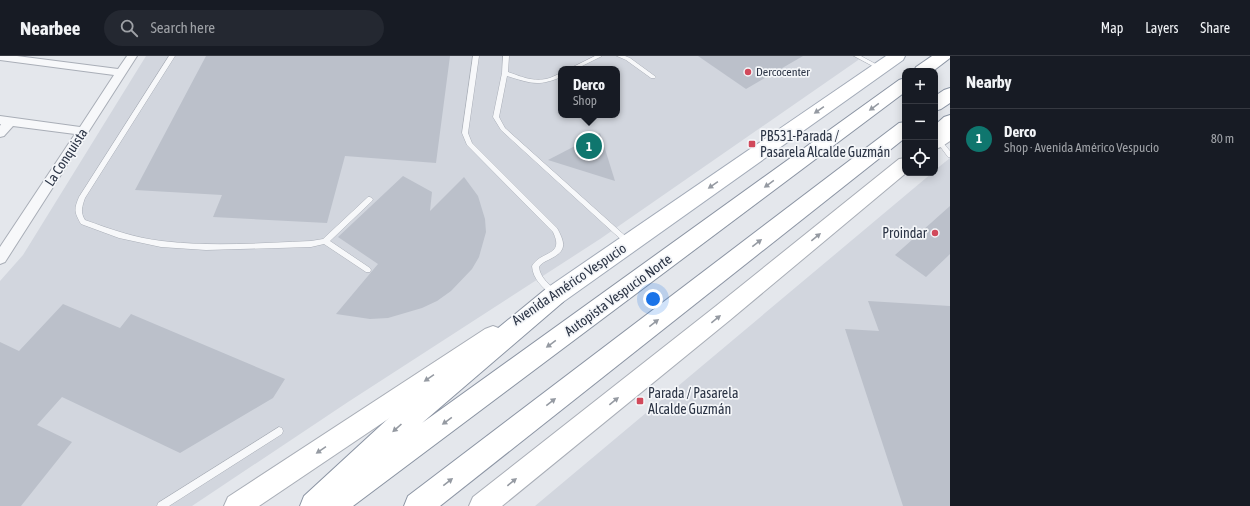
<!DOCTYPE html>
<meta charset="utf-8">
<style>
:root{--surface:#171b24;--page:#242831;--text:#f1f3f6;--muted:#9ea1a6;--line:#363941;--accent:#0f766e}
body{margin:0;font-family:"Asap Condensed",sans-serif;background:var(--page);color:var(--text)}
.controls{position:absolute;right:12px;top:12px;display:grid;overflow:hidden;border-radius:8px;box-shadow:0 2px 10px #0003}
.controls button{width:36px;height:36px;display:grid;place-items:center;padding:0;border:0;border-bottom:1px solid var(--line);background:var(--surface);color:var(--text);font:20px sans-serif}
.you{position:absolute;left:653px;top:243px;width:14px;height:14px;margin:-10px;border:3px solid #fff;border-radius:50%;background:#1a73e8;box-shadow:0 0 0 6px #1a73e833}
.badge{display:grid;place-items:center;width:26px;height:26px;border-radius:50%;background:var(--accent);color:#fff;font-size:13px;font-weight:700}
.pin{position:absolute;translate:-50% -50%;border:2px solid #fff;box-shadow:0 1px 4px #0006}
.popup{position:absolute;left:558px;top:10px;width:62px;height:52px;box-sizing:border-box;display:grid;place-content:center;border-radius:8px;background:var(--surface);filter:drop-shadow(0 1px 3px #0005);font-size:13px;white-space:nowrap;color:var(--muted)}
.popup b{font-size:15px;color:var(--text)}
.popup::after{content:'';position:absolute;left:50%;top:100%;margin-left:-8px;border:8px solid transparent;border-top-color:var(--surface)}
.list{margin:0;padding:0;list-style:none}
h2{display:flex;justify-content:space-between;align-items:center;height:52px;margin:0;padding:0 16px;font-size:17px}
h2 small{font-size:13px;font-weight:400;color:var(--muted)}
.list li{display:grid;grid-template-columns:26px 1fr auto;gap:12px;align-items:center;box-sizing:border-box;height:60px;padding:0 16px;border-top:1px solid var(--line)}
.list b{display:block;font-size:15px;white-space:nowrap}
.list p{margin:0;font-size:13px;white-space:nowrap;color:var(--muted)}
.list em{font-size:13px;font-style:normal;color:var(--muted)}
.icon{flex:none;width:22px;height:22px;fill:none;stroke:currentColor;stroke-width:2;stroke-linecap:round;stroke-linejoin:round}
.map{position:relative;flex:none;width:950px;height:450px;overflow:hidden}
header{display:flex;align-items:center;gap:24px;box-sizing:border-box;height:56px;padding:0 20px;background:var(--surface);border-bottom:1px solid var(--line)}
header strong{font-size:19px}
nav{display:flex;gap:22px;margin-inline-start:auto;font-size:14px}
.search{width:280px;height:36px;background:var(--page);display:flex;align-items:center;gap:10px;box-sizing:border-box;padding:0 14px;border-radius:22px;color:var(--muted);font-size:15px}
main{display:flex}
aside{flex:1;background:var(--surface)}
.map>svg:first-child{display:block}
</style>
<header>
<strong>Nearbee</strong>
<div class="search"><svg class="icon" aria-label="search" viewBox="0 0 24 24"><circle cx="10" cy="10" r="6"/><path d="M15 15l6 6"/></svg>Search here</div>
<nav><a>Map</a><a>Layers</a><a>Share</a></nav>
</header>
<main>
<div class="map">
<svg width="950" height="450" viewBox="0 0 950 450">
<rect width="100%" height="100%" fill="#e4e7ec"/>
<!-- built -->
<g fill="#d2d6de" fill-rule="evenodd">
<path d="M146 0H864L600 183 348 346 192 450H0V225L23 199ZM561 13H617V59H561Z"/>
<polygon points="950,102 950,450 535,450 932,117 935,117 935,114"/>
</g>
<!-- building -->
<g fill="#bbc0ca">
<polygon points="206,0 450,0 436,107 345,100 327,167 213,161 222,139 135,134"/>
<polygon points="698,0 803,0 746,33"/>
<polygon points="600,77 615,125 548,104"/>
<polygon points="403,120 432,136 430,155 464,121 478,140 485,163 486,176 479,201 472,213 451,235 437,245 422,252 388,262 370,263 336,258 378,208 338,181"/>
<polygon points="950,150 950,198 926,221 895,199"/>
<polygon points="868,245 950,250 950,450 903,450 845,273 879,275"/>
<polygon points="63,248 120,272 131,258 285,323 273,342 180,397 62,341 37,369 72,386 21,450 0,450 0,286 19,295"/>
</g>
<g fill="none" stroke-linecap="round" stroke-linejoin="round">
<defs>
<g id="lane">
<path d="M169 0H175L85 142C82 151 80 156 85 164 110 173 135 182 162 185 211 191 262 187 311 185L323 183 368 141H370L373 143 372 145 330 185 370 212 371 214 370 216H366L324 188 311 191 206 194 161 191 119 182 81 168C74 156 74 153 79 141Z"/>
<path d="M473 0H479L468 77 472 87 557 172C564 185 568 194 552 202 547 205 542 206 539 211 540 222 550 229 558 236L559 238 558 240 555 241 552 240C543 231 533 224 532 210 541 194 565 201 553 176L467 89 462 77Z"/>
<path d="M503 0H509L508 16C520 20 532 26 546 23 551 22 556 19 561 17V21C538 31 530 27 507 20L499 61 505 72 631 185 632 187 631 189H627L501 74 493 61 502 17Z"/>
<polygon points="595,0 602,0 576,13 569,13"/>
<polygon points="617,0 625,0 630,2 656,21 655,22 651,22 626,4"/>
<polygon points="854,0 861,0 883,12 880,14 878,13"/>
<polygon points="938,82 940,83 950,95 950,101 948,101 936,85 936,83"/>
<polygon points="279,371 282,372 283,375 282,378 169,450 157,450 158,447"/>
</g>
<polygon id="street" points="0,0 17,0 118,13 127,0 137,0 5,206 0,208 0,191 75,78 13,70 4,80 0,81 0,70 1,68 0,68 0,60 80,71 114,19 0,4"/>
<g id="secondary">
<polygon points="950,70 950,85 941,91 935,93 935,78 944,72"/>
<polygon points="905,102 906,117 730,264 502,450 469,450 473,441 716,250 899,103"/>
<polygon points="493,270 501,273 504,280 501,287 259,450 224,450 228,441 485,273"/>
</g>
<polygon id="primary" points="886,0 905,0 903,4 563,246 555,249 547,246 544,239 547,232"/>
<g id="highway">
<polygon points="932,0 950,0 950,2 933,15 914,15 916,11"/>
<polygon points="905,22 905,36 353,450 300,450 304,440 391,360 547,232 555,229 563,232 566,239 563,246 422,367 899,24"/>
<polygon points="950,32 950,47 941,53 935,55 935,40 944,34"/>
<polygon points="950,59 950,76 941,85 935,87 935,69 944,61"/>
<polygon points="905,66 905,82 440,450 404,450 408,440 899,67"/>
</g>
</defs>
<!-- lane casing -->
<use href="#lane" stroke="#a9aeb7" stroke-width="1"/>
<!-- street casing -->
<use href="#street" stroke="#a9aeb7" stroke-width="2"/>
<!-- secondary casing -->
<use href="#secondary" stroke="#a9aeb7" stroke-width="2"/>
<!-- primary casing -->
<use href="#primary" stroke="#a3abb8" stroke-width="2"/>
<!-- highway casing -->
<use href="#highway" stroke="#8b94a3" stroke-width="2"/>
<!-- lane -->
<use href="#lane" fill="#f7f8fa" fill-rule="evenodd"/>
<!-- street -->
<use href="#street" fill="#f7f8fa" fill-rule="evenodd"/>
<!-- secondary -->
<use href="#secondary" fill="#fff" fill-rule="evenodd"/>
<!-- primary -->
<use href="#primary" fill="#fff" fill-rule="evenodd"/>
<!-- highway -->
<use href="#highway" fill="#fff" fill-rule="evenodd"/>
</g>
<!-- one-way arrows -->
<defs><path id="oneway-solid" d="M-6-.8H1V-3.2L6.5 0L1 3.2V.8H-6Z"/></defs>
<g fill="#959aa2">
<use href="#oneway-solid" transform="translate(874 51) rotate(144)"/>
<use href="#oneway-solid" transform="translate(819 54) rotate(145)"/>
<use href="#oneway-solid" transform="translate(769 128) rotate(144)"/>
<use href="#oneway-solid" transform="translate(713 129) rotate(145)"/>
<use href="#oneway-solid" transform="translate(816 181) rotate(-39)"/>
<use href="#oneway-solid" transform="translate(757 187) rotate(-38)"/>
<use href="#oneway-solid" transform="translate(716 263) rotate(-39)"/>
<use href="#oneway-solid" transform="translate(654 267) rotate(-38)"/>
<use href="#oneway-solid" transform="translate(551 288) rotate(144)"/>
<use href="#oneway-solid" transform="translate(429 322) rotate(146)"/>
<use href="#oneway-solid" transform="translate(614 345) rotate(-39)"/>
<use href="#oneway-solid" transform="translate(551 346) rotate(-38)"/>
<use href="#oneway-solid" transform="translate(447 365) rotate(144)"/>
<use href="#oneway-solid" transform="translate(397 372) rotate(138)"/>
<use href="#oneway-solid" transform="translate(321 394) rotate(146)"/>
<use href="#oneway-solid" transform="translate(448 426) rotate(-38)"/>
<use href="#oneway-solid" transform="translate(512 426) rotate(-39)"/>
</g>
<!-- markers -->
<g fill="#d1495b" stroke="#f4f6f9" stroke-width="1.5">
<circle cx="748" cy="16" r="4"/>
<rect x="748" y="84" width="8" height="8" rx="2"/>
<circle cx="935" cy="177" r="4"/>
<rect x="636" y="341" width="8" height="8" rx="2"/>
</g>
<g text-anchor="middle" stroke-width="3.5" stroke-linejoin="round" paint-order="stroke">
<!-- far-poi labels -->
<g font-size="12" fill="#2b3445" stroke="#f4f6f9" text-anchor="start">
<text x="756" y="20">Dercocenter</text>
</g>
<!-- poi labels -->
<g font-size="14" fill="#2b3445" stroke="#f4f6f9" text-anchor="start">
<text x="760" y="85">PB531-Parada /<tspan x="760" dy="16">Pasarela Alcalde Guzmán</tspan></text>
<text x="927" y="182" text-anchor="end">Proindar</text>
<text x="648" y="342">Parada / Pasarela<tspan x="648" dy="16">Alcalde Guzmán</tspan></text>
</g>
<!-- street labels -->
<g font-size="14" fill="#2b3445" stroke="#f4f6f9">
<text transform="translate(66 101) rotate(-57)" y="5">La Conquista</text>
<text transform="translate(569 228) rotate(-34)" y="5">Avenida Américo Vespucio</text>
<text transform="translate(618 239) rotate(-36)" y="5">Autopista Vespucio Norte</text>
</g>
</g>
</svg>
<div class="controls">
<button>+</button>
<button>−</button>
<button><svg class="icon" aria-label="locate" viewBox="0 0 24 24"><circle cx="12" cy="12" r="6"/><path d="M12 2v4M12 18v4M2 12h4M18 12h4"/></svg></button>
</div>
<div class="you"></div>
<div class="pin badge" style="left:589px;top:90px">1</div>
<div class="popup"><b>Derco</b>Shop</div>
</div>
<aside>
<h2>Nearby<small></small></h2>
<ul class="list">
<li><span class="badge">1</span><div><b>Derco</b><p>Shop · Avenida Américo Vespucio</p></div><em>80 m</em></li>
</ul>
</aside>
</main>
